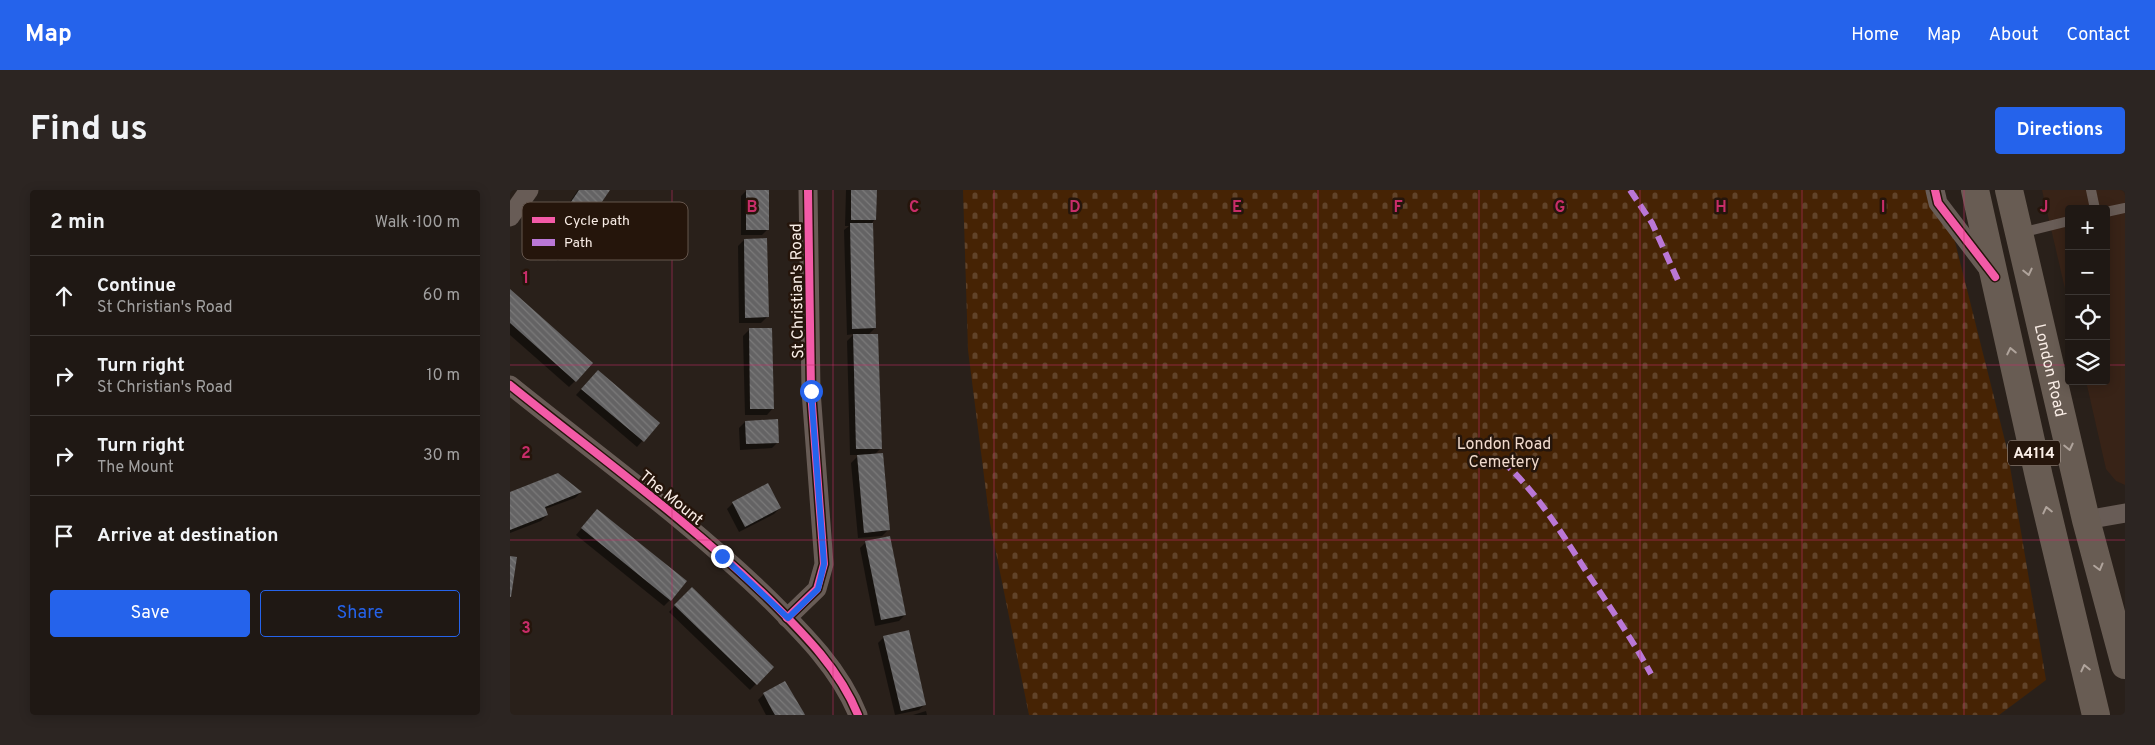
<!DOCTYPE html>
<meta charset="utf-8">
<style>
:root{--surface:#1f1814;--page:#2c2522;--text:#f1f3f6;--muted:#a1a0a0;--line:#3c3734;--accent:#2563eb}
body{margin:0;font-family:Overpass,sans-serif;background:var(--page);color:var(--text)}
.controls{position:absolute;right:15px;top:15px;display:grid;overflow:hidden;border-radius:5px;box-shadow:0 2px 12px #0003}
.controls button{width:45px;height:45px;display:grid;place-items:center;padding:0;border:0;border-bottom:1px solid var(--line);background:var(--surface);color:var(--text);font:25px sans-serif}
.stop{position:absolute;width:15px;height:15px;margin:-11px;border:4px solid #2563eb;border-radius:50%;background:#fff}
.stop.end{background:#2563eb;border-color:#fff;box-shadow:0 1px 5px #0008}
.list{margin:0;padding:0;list-style:none}
h2{display:flex;justify-content:space-between;align-items:center;height:65px;margin:0;padding:0 20px;font-size:21px}
h2 small{font-size:16px;font-weight:400;color:var(--muted)}
.list li{display:grid;grid-template-columns:32px 1fr auto;gap:15px;align-items:center;box-sizing:border-box;height:80px;padding:0 20px;border-top:1px solid var(--line)}
.list b{display:block;font-size:19px;white-space:nowrap}
.list p{margin:0;font-size:16px;white-space:nowrap;color:var(--muted)}
.list em{font-size:16px;font-style:normal;color:var(--muted)}
.actions{display:flex;gap:10px;padding:15px 20px}
.actions a{flex:1;padding:11px 0;border:1px solid var(--accent);border-radius:5px;text-align:center;font-size:18px;color:var(--accent)}
.actions .main{background:var(--accent);color:#fff}
.icon{flex:none;width:28px;height:28px;fill:none;stroke:currentColor;stroke-width:2;stroke-linecap:round;stroke-linejoin:round}
.map{position:relative;flex:none;width:1615px;height:525px;overflow:hidden;border-radius:5px}
header{display:flex;align-items:center;gap:30px;box-sizing:border-box;height:70px;padding:0 25px;background:var(--accent);color:#fff}
header strong{font-size:24px}
nav{display:flex;gap:28px;margin-inline-start:auto;font-size:18px}
.intro{display:flex;align-items:center;justify-content:space-between;box-sizing:border-box;height:120px;padding:0 30px}
h1{margin:0;font-size:35px}
.button{padding:12px 22px;border-radius:5px;background:var(--accent);color:#fff;font-size:18px;font-weight:700}
main{display:flex;gap:30px;padding:0 30px}
aside{flex:1;background:var(--surface);border-radius:5px;box-shadow:0 2px 12px #0003}
.map>svg:first-child{display:block}
</style>
<header>
<strong>Map</strong>
<nav><a>Home</a><a>Map</a><a>About</a><a>Contact</a></nav>
</header>
<div class="intro"><h1>Find us</h1><a class="button">Directions</a></div>
<main>
<aside>
<h2>2 min<small>Walk · 100 m</small></h2>
<ul class="list">
<li><svg class="icon" aria-label="ahead" viewBox="0 0 24 24"><path d="M12 20V5M6 11l6-6 6 6"/></svg><div><b>Continue</b><p>St Christian's Road</p></div><em>60 m</em></li>
<li><svg class="icon" aria-label="right" viewBox="0 0 24 24"><path d="M7 20v-9h11M14 6l5 5-5 5"/></svg><div><b>Turn right</b><p>St Christian's Road</p></div><em>10 m</em></li>
<li><svg class="icon" aria-label="right" viewBox="0 0 24 24"><path d="M7 20v-9h11M14 6l5 5-5 5"/></svg><div><b>Turn right</b><p>The Mount</p></div><em>30 m</em></li>
<li><svg class="icon" aria-label="arrive" viewBox="0 0 24 24"><path d="M6 21V4h12l-3 4 3 4H6"/></svg><div><b>Arrive at destination</b></div></li>
</ul>
<div class="actions"><a class="main">Save</a><a>Share</a></div>
</aside>
<div class="map">
<svg width="1615" height="525" viewBox="0 0 1615 525">
<defs>
<pattern id="cemetery-stones" width="16" height="16" patternUnits="userSpaceOnUse" patternTransform="scale(1.25)"><rect width="16" height="16" fill="#462304"/><path d="M2 7V4a2 2 0 0 1 4 0v3zM10 15v-3a2 2 0 0 1 4 0v3z" fill="#614329"/></pattern>
<pattern id="building-back-hatch" width="6" height="6" patternUnits="userSpaceOnUse" patternTransform="scale(1.25)"><rect width="6" height="6" fill="#646364"/><path d="M-1 5l2 2M0 0l6 6M5-1l2 2" fill="none" stroke="#7b7a7a"/></pattern>
</defs>
<rect width="100%" height="100%" fill="#29201a"/>
<!-- built -->
<polygon fill="#382317" points="1532,0 1615,0 1615,295 1606,291 1596,279 1576,191 1596,191 1596,19 1559,19 1559,116"/>
<!-- cemetery -->
<polygon fill="url(#cemetery-stones)" points="453,0 1432,0 1497,259 1536,490 1489,525 519,525 480,333 458,160"/>
<!-- shadow -->
<g fill="#0007">
<polygon points="68,0 99,0 48,71 29,58"/>
<polygon points="237,0 258,0 258,39 252,45 231,45 231,6"/>
<polygon points="336,0 365,0 365,29 362,33 365,138 358,145 371,258 364,265 378,340 372,346 348,348 341,273 349,265 340,265 337,151 344,144 337,145 334,40 339,36 335,36"/>
<polygon points="234,50 257,127 251,133 229,133 228,56"/>
<polygon points="0,101 65,191 59,197 0,145"/>
<polygon points="239,140 263,218 257,225 235,225 233,146"/>
<polygon points="82,187 148,233 127,257 66,205"/>
<polygon points="235,232 268,252 262,258 230,260 229,238"/>
<polygon points="71,302 65,308 35,319 37,325 31,331 0,343 0,303"/>
<polygon points="223,313 270,318 264,324 229,342 217,319"/>
<polygon points="81,327 160,410 154,416 66,345"/>
<polygon points="356,352 395,425 389,431 365,436 350,358"/>
<polygon points="182,398 262,477 240,500 159,422"/>
<polygon points="374,447 415,514 409,520 385,525 368,453"/>
<polygon points="254,504 293,525 256,525 248,510"/>
<polygon points="416,521 417,525 403,525"/>
</g>
<!-- building -->
<g fill="url(#building-back-hatch)">
<polygon points="69,0 100,0 55,66 34,52"/>
<rect x="236" y="0" width="23" height="40"/>
<polygon points="341,0 367,0 366,30 341,30"/>
<polygon points="340,33 363,33 366,138 342,139"/>
<polygon points="257,48 259,127 235,128 234,49"/>
<polygon points="0,99 83,173 66,192 0,133"/>
<polygon points="239,138 262,138 264,219 240,219"/>
<polygon points="343,144 368,144 372,259 346,259"/>
<polygon points="88,180 150,233 134,252 71,199"/>
<polygon points="268,229 269,253 236,254 235,231"/>
<polygon points="373,263 380,340 354,343 347,265"/>
<polygon points="48,283 72,302 35,317 38,325 0,340 0,302"/>
<polygon points="258,293 271,318 235,337 222,312"/>
<polygon points="87,319 177,391 161,411 71,338"/>
<polygon points="380,346 396,425 371,430 355,351"/>
<polygon points="0,366 7,367 1,407 0,407"/>
<polygon points="182,397 264,477 247,495 164,415"/>
<polygon points="399,440 416,515 391,521 373,446"/>
<polygon points="275,491 294,523 295,525 265,525 262,520 253,503"/>
</g>
<g fill="none" stroke-linecap="round" stroke-linejoin="round">
<!-- service -->
<g stroke="#685c56" stroke-width="10">
<polyline points="1581,0 1585,19"/>
<polyline points="1596,22 1615,18"/>
<polyline points="1510,43 1559,31"/>
</g>
<!-- minor -->
<g stroke="#685c56" stroke-width="19">
<polyline points="1425,0 1428,13 1479,80"/>
<polyline points="0,27 19,0"/>
<path d="M0 195C88 266 180 332 261 411 295 445 330 480 348 525"/>
<polyline points="1576,330 1615,323"/>
<polyline points="277,428 307,399 314,374 301,201 298,0"/>
</g>
<!-- trunk -->
<g stroke="#685c53" stroke-width="28">
<polyline points="1465,0 1529,287 1586,525"/>
<path id="s1" d="M1499 0 1576 330 1615 475"/>
</g>
<!-- quiet -->
<g stroke="#ba77d6" stroke-width="6" stroke-dasharray="12 6" stroke-linecap="butt">
<polyline points="1120,0 1142,33 1170,95"/>
<path d="M992 271C1027 302 1052 344 1078 384 1100 417 1122 449 1141 484"/>
</g>
<defs>
<g id="cycleway">
<polyline points="1425,0 1428,13 1485,87"/>
<path d="M0 195C88 266 180 332 261 411 295 445 330 480 348 525"/>
<polyline points="277,428 307,399 314,374 301,201 298,0"/>
</g>
</defs>
<!-- cycleway casing -->
<use href="#cycleway" stroke="#25150b" stroke-width="11"/>
<!-- cycleway -->
<use href="#cycleway" stroke="#f35aa7" stroke-width="8"/>
</g>
<!-- one-way arrows -->
<defs><path id="oneway-chevron" d="M-2-3.5L2.5 0L-2 3.5" fill="none" stroke-width="1.6" stroke-linecap="round" stroke-linejoin="round" transform="scale(1.25)"/></defs>
<g stroke="#b0a49c">
<use href="#oneway-chevron" transform="translate(1518 82) rotate(77)"/>
<use href="#oneway-chevron" transform="translate(1501 161) rotate(-102)"/>
<use href="#oneway-chevron" transform="translate(1559 257) rotate(77)"/>
<use href="#oneway-chevron" transform="translate(1537 320) rotate(-103)"/>
<use href="#oneway-chevron" transform="translate(1589 377) rotate(75)"/>
<use href="#oneway-chevron" transform="translate(1575 478) rotate(-103)"/>
</g>
<g fill="none" stroke-linecap="round" stroke-linejoin="round">
<!-- route -->
<polyline stroke="#2563eb" stroke-width="6" points="212,366 278,428 308,399 314,374 301,201"/>
</g>
<!-- grid -->
<path fill="none" stroke="#c82d69" stroke-width="1" stroke-opacity="0.55" d="M162 0V525M323 0V525M484 0V525M646 0V525M808 0V525M969 0V525M1130 0V525M1292 0V525M1454 0V525M0 175H1559M1596 175H1615M0 350H1615"/>
<g text-anchor="middle" stroke-width="5" stroke-linejoin="round" paint-order="stroke">
<!-- shield labels -->
<rect fill="#25150b" stroke="#b9aca4" stroke-width="1" x="1498" y="250.5" width="52" height="25" rx="4"/>
<g font-size="15" font-weight="bold" fill="#f9ede6">
<text x="1524" y="268">A4114</text>
</g>
<!-- street labels -->
<g font-size="16" fill="#f9ede6" stroke="#25150b">
<text transform="translate(286 101) rotate(-91)" y="6">St Christian's Road</text>
<text dy="6" stroke="none"><textPath href="#s1" startOffset="185">London Road</textPath></text>
<text transform="translate(162 307) rotate(39)" y="6">The Mount</text>
</g>
<!-- park labels -->
<g font-size="16" fill="#f0dacd" stroke="#25150b">
<text x="994" y="259">London Road<tspan x="994" dy="18">Cemetery</tspan></text>
</g>
</g>
<!-- legend -->
<rect x="12" y="12" width="166" height="58" rx="8" fill="#25150b" stroke="#65564d" stroke-width="1"/>
<rect x="22" y="27" width="23" height="6" fill="#f35aa7"/>
<rect x="22" y="49" width="23" height="7" fill="#ba77d6"/>
<g font-size="14" fill="#f9ede6">
<text x="54" y="35">Cycle path</text>
<text x="54" y="57">Path</text>
</g>
<g font-size="16" text-anchor="middle" font-weight="bold" fill="#c82d69" stroke="#25150b" stroke-width="5" stroke-linejoin="round" paint-order="stroke">
<text x="242" y="22">B</text>
<text x="404" y="22">C</text>
<text x="565" y="22">D</text>
<text x="727" y="22">E</text>
<text x="888" y="22">F</text>
<text x="1050" y="22">G</text>
<text x="1211" y="22">H</text>
<text x="1373" y="22">I</text>
<text x="1534" y="22">J</text>
<text x="16" y="93">1</text>
<text x="16" y="268">2</text>
<text x="16" y="443">3</text>
</g>
</svg>
<div class="controls">
<button>+</button>
<button>−</button>
<button><svg class="icon" aria-label="locate" viewBox="0 0 24 24"><circle cx="12" cy="12" r="6"/><path d="M12 2v4M12 18v4M2 12h4M18 12h4"/></svg></button>
<button><svg class="icon" aria-label="layers" viewBox="0 0 24 24"><path d="M12 4l9 5-9 5-9-5zM3 14l9 5 9-5"/></svg></button>
</div>
<div class="stop" style="left:301px;top:201px"></div>
<div class="stop end" style="left:212px;top:366px"></div>
</div>
</main>
